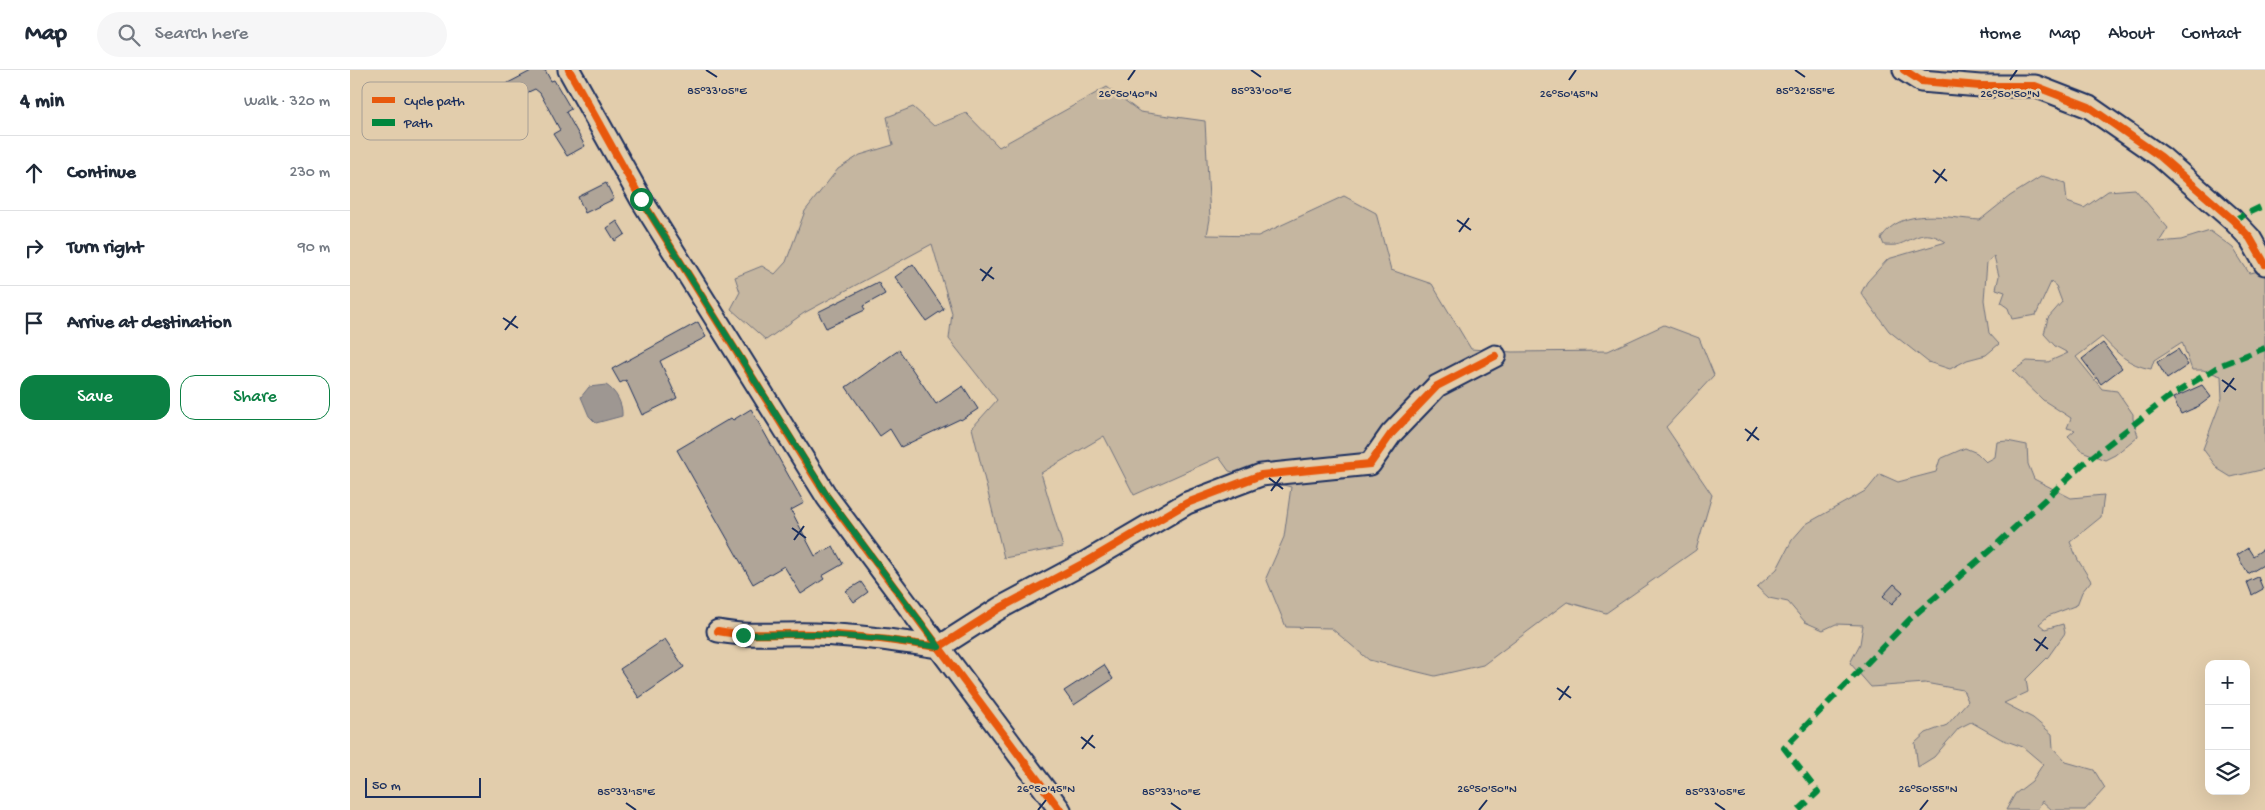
<!DOCTYPE html>
<meta charset="utf-8">
<style>
:root{--surface:#fff;--page:#f6f6f7;--text:#1f2937;--muted:#747a83;--line:#e0e1e3;--accent:#0b8043}
body{margin:0;font-family:"Gochi Hand",sans-serif;background:var(--page);color:var(--text)}
.controls{position:absolute;right:15px;bottom:15px;display:grid;overflow:hidden;border-radius:10px;box-shadow:0 5px 20px #0002}
.controls button{width:45px;height:45px;display:grid;place-items:center;padding:0;border:0;border-bottom:1px solid var(--line);background:var(--surface);color:var(--text);font:25px sans-serif}
.scale{position:absolute;left:15px;bottom:12px;width:116px;box-sizing:border-box;padding-left:5px;border:2px solid #1b2f5e;border-top:0;font-size:14px;line-height:18px;white-space:nowrap;color:#1b2f5e;-webkit-text-stroke:4px #e2cdac;paint-order:stroke}
.stop{position:absolute;width:15px;height:15px;margin:-11px;border:4px solid #0b8043;border-radius:50%;background:#fff}
.stop.end{background:#0b8043;border-color:#fff;box-shadow:0 1px 5px #0008}
.list{margin:0;padding:0;list-style:none}
h2{display:flex;justify-content:space-between;align-items:center;height:65px;margin:0;padding:0 20px;font-size:21px}
h2 small{font-size:16px;font-weight:400;color:var(--muted)}
.list li{display:grid;grid-template-columns:32px 1fr auto;gap:15px;align-items:center;box-sizing:border-box;height:75px;padding:0 20px;border-top:1px solid var(--line)}
.list b{display:block;font-size:19px;white-space:nowrap}
.list em{font-size:16px;font-style:normal;color:var(--muted)}
.actions{display:flex;gap:10px;padding:15px 20px}
.actions a{flex:1;padding:11px 0;border:1px solid var(--accent);border-radius:15px;text-align:center;font-size:18px;color:var(--accent)}
.actions .main{background:var(--accent);color:#fff}
.icon{flex:none;width:28px;height:28px;fill:none;stroke:currentColor;stroke-width:2;stroke-linecap:round;stroke-linejoin:round}
.map{position:relative;flex:none;width:1915px;height:740px;overflow:hidden}
header{display:flex;align-items:center;gap:30px;box-sizing:border-box;height:70px;padding:0 25px;background:var(--surface);border-bottom:1px solid var(--line)}
header strong{font-size:24px}
nav{display:flex;gap:28px;margin-inline-start:auto;font-size:18px}
.search{width:350px;height:45px;background:var(--page);display:flex;align-items:center;gap:12px;box-sizing:border-box;padding:0 18px;border-radius:28px;color:var(--muted);font-size:19px}
main{display:flex}
aside{flex:1;background:var(--surface)}
.map>svg:first-child{display:block}
</style>
<header>
<strong>Map</strong>
<div class="search"><svg class="icon" aria-label="search" viewBox="0 0 24 24"><circle cx="10" cy="10" r="6"/><path d="M15 15l6 6"/></svg>Search here</div>
<nav><a>Home</a><a>Map</a><a>About</a><a>Contact</a></nav>
</header>
<main>
<aside>
<h2>4 min<small>Walk · 320 m</small></h2>
<ul class="list">
<li><svg class="icon" aria-label="ahead" viewBox="0 0 24 24"><path d="M12 20V5M6 11l6-6 6 6"/></svg><div><b>Continue</b></div><em>230 m</em></li>
<li><svg class="icon" aria-label="right" viewBox="0 0 24 24"><path d="M7 20v-9h11M14 6l5 5-5 5"/></svg><div><b>Turn right</b></div><em>90 m</em></li>
<li><svg class="icon" aria-label="arrive" viewBox="0 0 24 24"><path d="M6 21V4h12l-3 4 3 4H6"/></svg><div><b>Arrive at destination</b></div></li>
</ul>
<div class="actions"><a class="main">Save</a><a>Share</a></div>
</aside>
<div class="map">
<svg width="1915" height="740" viewBox="0 0 1915 740">
<rect width="100%" height="100%" fill="#e2cdac"/>
<filter id="ink" filterUnits="userSpaceOnUse"><feTurbulence type="fractalNoise" baseFrequency=".02" numOctaves="2"/><feDisplacementMap in="SourceGraphic" scale="10" xChannelSelector="R" yChannelSelector="G"/><feConvolveMatrix kernelMatrix="1 2 1 2 8 2 1 2 1" color-interpolation-filters="sRGB"/></filter>
<g filter="url(#ink)">
<!-- green -->
<g fill="#c5b6a0" stroke="#70727f">
<polygon points="757,17 790,42 855,51 860,149 857,165 908,166 994,126 1026,143 1041,200 1082,214 1121,279 1162,282 1258,281 1314,255 1349,268 1364,305 1316,357 1362,425 1346,480 1256,543 1217,532 1133,595 1085,606 1019,590 981,558 936,557 916,508 934,467 941,417 879,401 869,387 784,425 754,366 691,403 713,477 654,488 622,358 647,330 599,269 602,243 582,174 454,243 416,270 381,239 390,222 385,207 412,196 425,204 436,192 455,141 488,99 510,85 543,75 537,47 563,37 584,56 616,43 649,77"/>
<path d="M1692 106 1715 113 1717 132 1734 138 1758 121 1785 119 1818 158 1809 172 1831 170 1860 161 1883 178 1899 203 1915 200V399L1881 407 1868 399 1853 379 1872 328 1871 306 1853 300H1842L1832 272 1804 290 1801 299C1778 295 1767 283 1752 267L1726 287 1752 319 1767 321 1783 344V349L1788 366 1765 385 1755 390 1732 381 1718 366 1725 360 1717 358 1721 348 1693 330 1663 301 1677 291 1698 292 1718 283 1705 276 1694 264 1698 248 1712 232 1706 216 1701 212 1686 245 1662 249 1658 238 1651 233 1655 222 1646 219 1649 206 1644 186 1637 192 1634 230 1639 263 1649 274 1636 285 1617 290 1600 299 1578 292 1539 261 1511 223 1517 212 1538 189 1596 172C1575 159 1570 166 1550 174 1545 176 1539 175 1534 175L1531 168C1552 136 1597 148 1630 150L1660 126Z"/>
<polygon points="1657,371 1677,375 1678,394 1684,409 1721,428 1754,425 1751,447 1720,472 1728,490 1741,511 1732,522 1727,535 1698,546 1689,554 1695,559 1713,554 1715,563 1698,587 1676,609 1678,622 1654,633 1683,648 1702,664 1703,678 1716,692 1744,700 1755,718 1735,740 1702,740 1692,731 1687,740 1656,740 1665,724 1682,711 1693,694 1673,677 1651,669 1621,652 1609,658 1584,687 1568,697 1565,673 1576,663 1597,655 1618,631 1613,620 1575,613 1521,617 1500,593 1510,574 1513,555 1486,554 1473,560 1455,552 1438,532 1419,528 1407,517 1427,499 1442,470 1456,454 1517,420 1530,404 1548,412 1586,402 1590,389 1615,378 1627,383 1636,392 1645,387 1647,372"/>
</g>
<!-- water -->
<path fill="#9e9792" stroke="#6a6d7d" d="M256 315C266 321 273 334 272 346L246 353 239 346 231 327 239 317Z"/>
<!-- building -->
<g fill="#b0a598" stroke="#1b2f5e">
<polygon points="183,0 195,0 201,11 204,10 221,39 216,42 235,76 217,86 203,64 210,60 190,23 185,19 163,29 156,14"/>
<polygon points="256,113 264,129 235,143 228,127"/>
<polygon points="267,151 275,164 265,171 257,158"/>
<polygon points="563,194 594,239 576,251 545,207"/>
<polygon points="528,212 535,224 513,236 515,240 476,258 468,242"/>
<polygon points="348,252 356,267 310,291 327,328 292,345 276,310 270,313 262,299"/>
<polygon points="1753,273 1772,298 1751,314 1732,289"/>
<polygon points="1828,279 1838,295 1817,309 1807,292"/>
<polygon points="549,280 586,334 613,316 628,339 611,350 610,349 551,377 540,359 530,366 496,317"/>
<polygon points="1852,315 1861,327 1849,336 1831,344 1823,328"/>
<polygon points="401,339 454,433 441,440 465,486 483,476 493,494 472,506 474,509 451,524 434,496 403,514 327,380 381,348 383,350"/>
<polygon points="1898,478 1903,486 1915,478 1915,494 1898,504 1887,485"/>
<polygon points="1908,507 1913,519 1902,525 1897,512"/>
<polygon points="511,512 518,522 504,532 496,521"/>
<polygon points="1544,514 1553,522 1542,534 1533,526"/>
<polygon points="315,569 334,597 289,628 270,599"/>
<polygon points="754,595 763,609 724,635 714,621"/>
</g>
<g fill="none" stroke-linecap="round" stroke-linejoin="round">
<defs>
<g id="minor">
<polyline points="219,0 291,129 477,427 710,740"/>
<polyline points="1554,0 1571,11 1630,16 1685,16 1739,37 1811,87 1883,150 1900,168 1915,194"/>
<path d="M368 561C400 567 431 563 464 564 506 565 547 571 589 577L650 538 738 491 837 433 911 405 1020 394 1041 364 1087 316 1145 286"/>
</g>
</defs>
<!-- minor casing -->
<use href="#minor" stroke="#1b2f5e" stroke-width="25"/>
<!-- minor -->
<use href="#minor" stroke="#e2cdac" stroke-width="21"/>
<!-- quiet -->
<g stroke="#00873e" stroke-width="6" stroke-dasharray="12 6" stroke-linecap="butt">
<polyline points="1883,150 1915,135"/>
<polyline points="1449,740 1468,722 1434,678 1560,549 1646,475 1733,394 1816,329 1871,295 1915,278"/>
</g>
<defs>
<g id="cycleway">
<polyline points="219,0 291,129 477,427 710,740"/>
<polyline points="1554,0 1571,11 1630,16 1685,16 1739,37 1811,87 1883,150 1900,168 1915,194"/>
<path d="M368 561C400 567 431 563 464 564 506 565 547 571 589 577L650 538 738 491 837 433 911 405 1020 394 1041 364 1087 316 1145 286"/>
</g>
</defs>
<!-- cycleway casing -->
<use href="#cycleway" stroke="#e2cdac" stroke-width="11"/>
<!-- cycleway -->
<use href="#cycleway" stroke="#e8590c" stroke-width="8"/>
</g>
</g>
<g fill="none" stroke-linecap="round" stroke-linejoin="round" filter="url(#ink)">
<!-- route -->
<polyline stroke="#0b8043" stroke-width="6" points="291,129 478,427 589,577 532,569 464,564 393,565"/>
</g>
<!-- ticks -->
<path fill="none" stroke="#1b2f5e" stroke-width="2" d="M356 0 367 7M901 0 911 7M1445 0 1455 7M778 10 785 0M1219 10 1226 0M1660 10 1667 0M1583 100 1597 111M1585 113 1595 99M1107 150 1121 160M1109 162 1119 148M630 199 644 209M632 211 642 197M153 248 168 258M155 260 166 246M1872 310 1886 320M1874 322 1884 308M1395 359 1409 370M1397 371 1407 357M919 408 933 419M921 421 931 407M442 458 456 468M444 470 454 456M1684 569 1698 579M1686 581 1696 567M1207 618 1221 628M1209 630 1219 616M731 667 745 678M732 679 743 665M276 733 286 740M821 733 831 740M1365 733 1375 740M688 740 696 730M1129 740 1137 730M1570 740 1578 730"/>
<!-- legend -->
<rect x="12" y="12" width="166" height="58" rx="8" fill="#e2cdac" stroke="#a69e95" stroke-width="1"/>
<rect x="22" y="27" width="23" height="6" fill="#e8590c"/>
<rect x="22" y="49" width="23" height="7" fill="#00873e"/>
<g font-size="14" fill="#1b2f5e">
<text x="54" y="35">Cycle path</text>
<text x="54" y="57">Path</text>
</g>
<g font-size="12" text-anchor="middle" fill="#1b2f5e" stroke="#e2cdac" stroke-width="5" stroke-linejoin="round" paint-order="stroke">
<text x="367" y="24">85°33'05"E</text>
<text x="911" y="24">85°33'00"E</text>
<text x="1455" y="24">85°32'55"E</text>
<text x="778" y="27">26°50'40"N</text>
<text x="1660" y="27">26°50'50"N</text>
<text x="1219" y="27">26°50'45"N</text>
<text x="696" y="722">26°50'45"N</text>
<text x="1137" y="722">26°50'50"N</text>
<text x="1578" y="722">26°50'55"N</text>
<text x="276" y="725">85°33'15"E</text>
<text x="821" y="725">85°33'10"E</text>
<text x="1365" y="725">85°33'05"E</text>
</g>
</svg>
<div class="controls">
<button>+</button>
<button>−</button>
<button><svg class="icon" aria-label="layers" viewBox="0 0 24 24"><path d="M12 4l9 5-9 5-9-5zM3 14l9 5 9-5"/></svg></button>
</div>
<div class="scale">50 m</div>
<div class="stop" style="left:291px;top:129px"></div>
<div class="stop end" style="left:393px;top:565px"></div>
</div>
</main>
